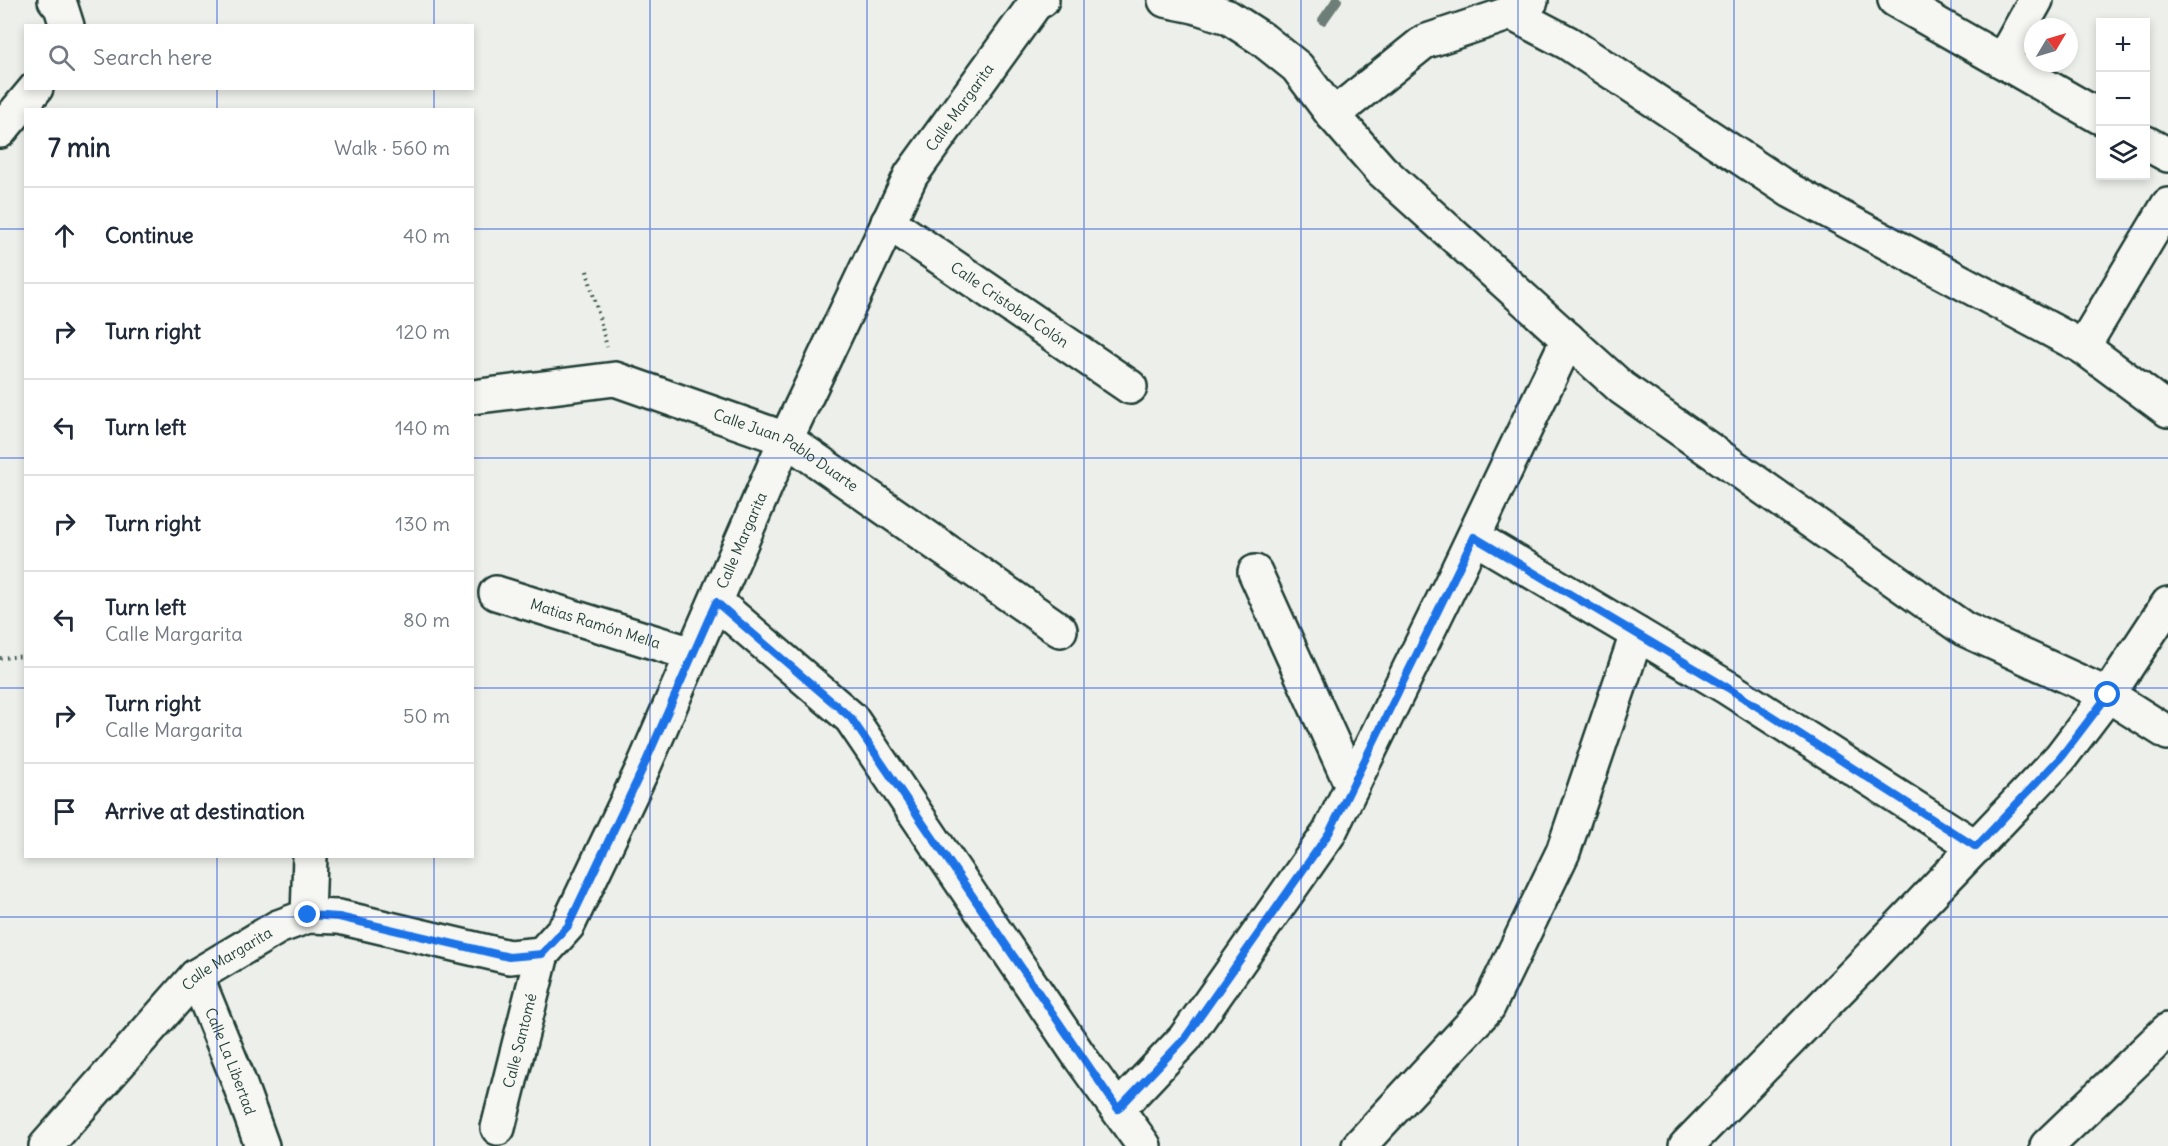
<!DOCTYPE html>
<meta charset="utf-8">
<style>
:root{--surface:#fff;--page:#f6f6f7;--text:#1f2937;--muted:#747a83;--line:#e0e1e3}
body{margin:0;font-family:Delius,sans-serif;background:var(--page);color:var(--text)}
.controls{position:absolute;right:18px;top:18px;display:grid;overflow:hidden;border-radius:0px;box-shadow:0 3px 9px #0003}
.controls button{width:54px;height:54px;display:grid;place-items:center;padding:0;border:0;border-bottom:2px solid var(--line);background:var(--surface);color:var(--text);font:30px sans-serif}
.compass{position:absolute;left:2024px;top:18px;width:54px;height:54px;border-radius:50%;background:var(--surface);box-shadow:0 3px 9px #0003;rotate:52deg}
.stop{position:absolute;width:18px;height:18px;margin:-14px;border:4px solid #1a73e8;border-radius:50%;background:#fff}
.stop.end{background:#1a73e8;border-color:#fff;box-shadow:0 2px 6px #0008}
.list{margin:0;padding:0;list-style:none}
h2{display:flex;justify-content:space-between;align-items:center;height:78px;margin:0;padding:0 24px;font-size:26px}
h2 small{font-size:20px;font-weight:400;color:var(--muted)}
.list li{display:grid;grid-template-columns:39px 1fr auto;gap:18px;align-items:center;box-sizing:border-box;height:96px;padding:0 24px;border-top:2px solid var(--line)}
.list b{display:block;font-size:22px;white-space:nowrap}
.list p{margin:0;font-size:20px;white-space:nowrap;color:var(--muted)}
.list em{font-size:20px;font-style:normal;color:var(--muted)}
.icon{flex:none;width:33px;height:33px;fill:none;stroke:currentColor;stroke-width:2;stroke-linecap:round;stroke-linejoin:round}
.map{position:relative;flex:none;width:2168px;height:1146px;overflow:hidden}
.search{position:absolute;background:var(--surface);box-shadow:0 3px 9px #0003;left:24px;top:24px;width:450px;height:66px;display:flex;align-items:center;gap:15px;box-sizing:border-box;padding:0 21px;border-radius:0px;color:var(--muted);font-size:22px}
.panel{position:absolute;background:var(--surface);box-shadow:0 3px 9px #0003;left:24px;top:108px;width:450px;height:750px;border-radius:0px}
.map>svg:first-child{display:block}
</style>
<div class="map">
<svg width="2168" height="1146" viewBox="0 0 2168 1146">
<rect width="100%" height="100%" fill="#edefea"/>
<filter id="ink" filterUnits="userSpaceOnUse"><feTurbulence type="fractalNoise" baseFrequency=".0167" numOctaves="2"/><feDisplacementMap in="SourceGraphic" scale="12" xChannelSelector="R" yChannelSelector="G"/><feConvolveMatrix kernelMatrix="1 2 1 2 8 2 1 2 1" color-interpolation-filters="sRGB"/></filter>
<g filter="url(#ink)">
<g fill="none" stroke-linecap="round" stroke-linejoin="round">
<!-- stream -->
<polyline stroke="#6c7e77" stroke-width="10" points="1323,20 1337,0"/>
<defs>
<g id="minor">
<polyline points="55,0 61,7 67,26"/>
<polyline points="1165,0 1194,6 1228,17 1262,39 1297,67 1333,115 1381,170 1622,388 1964,629 2108,695 2168,733"/>
<polyline points="1895,0 2100,117"/>
<polyline points="1511,13 1568,43 1791,191 2083,347 2168,410"/>
<polyline points="2002,61 2036,0"/>
<polyline points="1333,115 1424,42 1511,13 1531,1"/>
<polyline points="0,131 36,88"/>
<polyline points="2146,143 2168,155"/>
<path id="s1" d="M888 222 1130 387"/>
<polyline points="2083,347 2168,205"/>
<path id="s2" d="M472 397 615 379 786 439 1060 630"/>
<polyline points="1474,537 1728,688 1976,847"/>
<polyline points="1255,572 1352,786"/>
<path id="s3" d="M496 593 692 654"/>
<polyline points="716,602 851,718 1080,1057 1144,1146"/>
<polyline points="308,916 310,856"/>
<path id="s4" d="M196 976 236 1074 262 1146"/>
<polyline points="1118,1109 1185,1038 1329,833 1452,582 1568,339"/>
<path id="s5" d="M498 1128 542 954"/>
<path id="s6" d="M46 1146 196 976 278 927 308 916 339 917 509 957 542 954 568 925 643 768 786 439 911 175 1035 4 1042 0"/>
<polyline points="1359,1146 1488,1007 1563,852 1637,634"/>
<polyline points="1686,1146 1859,969 2060,758 2108,695 2168,604"/>
<polyline points="2047,1146 2168,1030"/>
</g>
</defs>
<!-- minor casing -->
<use href="#minor" stroke="#1f3d34" stroke-width="38"/>
<!-- path -->
<g stroke="#1f3d34" stroke-width="4" stroke-dasharray="1.5 4.5" stroke-linecap="butt">
<polyline points="587,271 607,347"/>
<polyline points="0,658 26,656"/>
</g>
<!-- minor -->
<use href="#minor" stroke="#f6f6f2" stroke-width="33"/>
</g>
</g>
<g fill="none" stroke-linecap="round" stroke-linejoin="round" filter="url(#ink)">
<!-- route -->
<polyline stroke="#1a73e8" stroke-width="8" points="308,915 339,917 509,957 542,954 568,926 643,768 716,602 851,718 1118,1109 1185,1038 1329,833 1474,537 1728,688 1976,847 2060,758 2108,695"/>
</g>
<!-- grid -->
<path fill="none" stroke="#1d4ed8" stroke-width="1.5" stroke-opacity="0.55" d="M217 0V26M434 0V26M650 0V1146M867 0V1146M1084 0V1146M1301 0V1146M1518 0V1146M1734 0V1146M1951 0V1146M217 88V110M434 88V110M0 229H26M472 229H2168M0 458H26M472 458H2168M0 688H26M472 688H2168M217 856V1146M434 856V1146M0 917H2168"/>
<g text-anchor="middle" stroke-width="4.5" stroke-linejoin="round" paint-order="stroke">
<!-- street labels -->
<g font-size="15" fill="#1f3d34" stroke="#f6f6f2">
<text dy="5" stroke="none"><textPath href="#s6" startOffset="1540">Calle Margarita</textPath></text>
<text dy="5" stroke="none"><textPath href="#s1" startOffset="147">Calle Cristobal Colón</textPath></text>
<text dy="5" stroke="none"><textPath href="#s2" startOffset="330">Calle Juan Pablo Duarte</textPath></text>
<text dy="5" stroke="none"><textPath href="#s6" startOffset="1054">Calle Margarita</textPath></text>
<text dy="5" stroke="none"><textPath href="#s3" startOffset="104">Matias Ramón Mella</textPath></text>
<text dy="5" stroke="none"><textPath href="#s6" startOffset="262">Calle Margarita</textPath></text>
<text dy="5" stroke="none"><textPath href="#s5" startOffset="90">Calle Santomé</textPath></text>
<text dy="5" stroke="none"><textPath href="#s4" startOffset="92">Calle La Libertad</textPath></text>
</g>
</g>
</svg>
<div class="controls">
<button>+</button>
<button>−</button>
<button><svg class="icon" aria-label="layers" viewBox="0 0 24 24"><path d="M12 4l9 5-9 5-9-5zM3 14l9 5 9-5"/></svg></button>
</div>
<svg class="compass" viewBox="-18 -18 36 36"><path d="M0-13l5 13h-10z" fill="#e53935"/><path d="M0 13l5-13h-10z" fill="#747a83"/></svg>
<div class="stop" style="left:2108px;top:695px"></div>
<div class="stop end" style="left:308px;top:915px"></div>
<div class="search"><svg class="icon" aria-label="search" viewBox="0 0 24 24"><circle cx="10" cy="10" r="6"/><path d="M15 15l6 6"/></svg>Search here</div>
<section class="panel">
<h2>7 min<small>Walk · 560 m</small></h2>
<ul class="list">
<li><svg class="icon" aria-label="ahead" viewBox="0 0 24 24"><path d="M12 20V5M6 11l6-6 6 6"/></svg><div><b>Continue</b></div><em>40 m</em></li>
<li><svg class="icon" aria-label="right" viewBox="0 0 24 24"><path d="M7 20v-9h11M14 6l5 5-5 5"/></svg><div><b>Turn right</b></div><em>120 m</em></li>
<li><svg class="icon" aria-label="left" viewBox="0 0 24 24"><path d="M17 20v-9H6M10 6l-5 5 5 5"/></svg><div><b>Turn left</b></div><em>140 m</em></li>
<li><svg class="icon" aria-label="right" viewBox="0 0 24 24"><path d="M7 20v-9h11M14 6l5 5-5 5"/></svg><div><b>Turn right</b></div><em>130 m</em></li>
<li><svg class="icon" aria-label="left" viewBox="0 0 24 24"><path d="M17 20v-9H6M10 6l-5 5 5 5"/></svg><div><b>Turn left</b><p>Calle Margarita</p></div><em>80 m</em></li>
<li><svg class="icon" aria-label="right" viewBox="0 0 24 24"><path d="M7 20v-9h11M14 6l5 5-5 5"/></svg><div><b>Turn right</b><p>Calle Margarita</p></div><em>50 m</em></li>
<li><svg class="icon" aria-label="arrive" viewBox="0 0 24 24"><path d="M6 21V4h12l-3 4 3 4H6"/></svg><div><b>Arrive at destination</b></div></li>
</ul>
</section>
</div>
